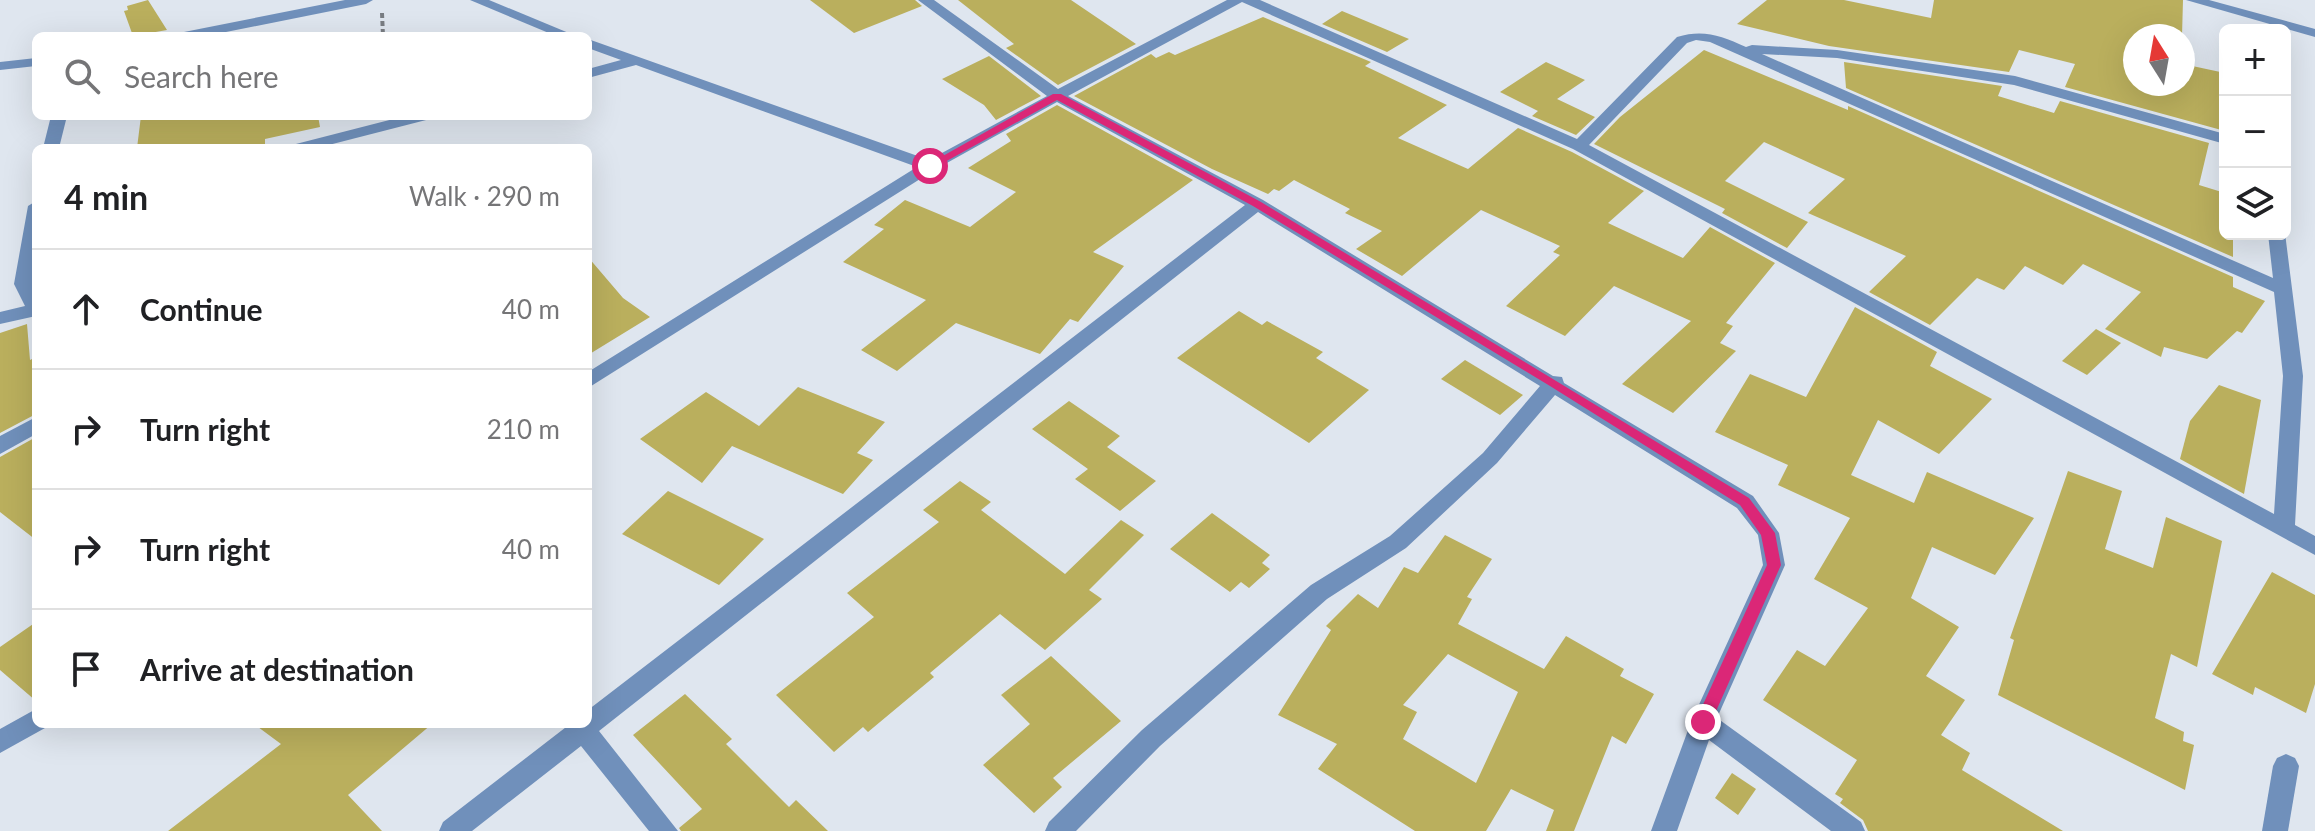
<!DOCTYPE html>
<meta charset="utf-8">
<style>
:root{--surface:#fff;--page:#f6f6f6;--text:#202124;--muted:#757577;--line:#e0e0e0}
body{margin:0;font-family:Lato,sans-serif;background:var(--page);color:var(--text)}
.controls{position:absolute;right:24px;top:24px;display:grid;overflow:hidden;border-radius:12px;box-shadow:0 8px 32px #0002}
.controls button{width:72px;height:72px;display:grid;place-items:center;padding:0;border:0;border-bottom:2px solid var(--line);background:var(--surface);color:var(--text);font:40px sans-serif}
.compass{position:absolute;left:2123px;top:24px;width:72px;height:72px;border-radius:50%;background:var(--surface);box-shadow:0 8px 32px #0002;rotate:349deg}
.stop{position:absolute;width:24px;height:24px;margin:-18px;border:6px solid #db2777;border-radius:50%;background:#fff}
.stop.end{background:#db2777;border-color:#fff;box-shadow:0 2px 8px #0008}
.list{margin:0;padding:0;list-style:none}
h2{display:flex;justify-content:space-between;align-items:center;height:104px;margin:0;padding:0 32px;font-size:34px}
h2 small{font-size:26px;font-weight:400;color:var(--muted)}
.list li{display:grid;grid-template-columns:52px 1fr auto;gap:24px;align-items:center;box-sizing:border-box;height:120px;padding:0 32px;border-top:2px solid var(--line)}
.list b{display:block;font-size:30px;white-space:nowrap}
.list em{font-size:26px;font-style:normal;color:var(--muted)}
.icon{flex:none;width:44px;height:44px;fill:none;stroke:currentColor;stroke-width:2;stroke-linecap:round;stroke-linejoin:round}
.map{position:relative;flex:none;width:2315px;height:831px;overflow:hidden}
.search{position:absolute;background:var(--surface);box-shadow:0 8px 32px #0002;left:32px;top:32px;width:560px;height:88px;display:flex;align-items:center;gap:20px;box-sizing:border-box;padding:0 28px;border-radius:12px;color:var(--muted);font-size:30px}
.panel{position:absolute;background:var(--surface);box-shadow:0 8px 32px #0002;left:32px;top:144px;width:560px;height:584px;border-radius:12px}
.map>svg:first-child{display:block}
</style>
<div class="map">
<svg width="2315" height="831" viewBox="0 0 2315 831">
<rect width="100%" height="100%" fill="#dfe6ef"/>
<!-- building -->
<g fill="#baaf5d" fill-rule="evenodd">
<polygon points="148,0 167,30 133,36 124,11 128,10 127,6"/>
<polygon points="810,0 915,0 922,6 854,33"/>
<polygon points="958,0 1071,0 1136,44 1058,85 1006,48 1014,44"/>
<polygon points="1767,0 1844,0 1931,18 1934,0 2183,0 2182,36 2135,36 2135,84 2183,84 2183,64 2225,73 2225,131 2065,87 2075,64 2019,50 2009,72 1829,46 1737,24"/>
<polygon points="1342,11 1409,39 1387,52 1322,24"/>
<polygon points="1263,17 1371,62 1365,66 1447,105 1398,138 1468,169 1518,128 1572,152 1644,191 1608,223 1683,258 1710,227 1775,263 1726,323 1733,326 1720,343 1736,351 1673,413 1622,384 1691,321 1614,286 1565,336 1506,306 1560,255 1553,252 1560,246 1481,210 1402,276 1356,249 1382,231 1345,213 1350,209 1294,180 1279,191 1274,189 1268,194 1212,169 1074,96 1151,54 1156,58 1169,52 1175,55"/>
<polygon points="1704,50 1848,110 1848,106 2233,277 2233,287 2265,301 2242,333 2237,331 2207,359 2164,347 2161,357 2105,329 2141,292 2083,264 2063,285 2025,266 2004,290 1977,278 1930,325 1869,292 1906,256 1808,213 1845,179 1764,142 1725,181 1808,222 1787,248 1722,213 1725,209 1594,144 1620,117"/>
<polygon points="989,56 1041,96 996,120 984,105 942,79"/>
<polygon points="1546,62 1585,80 1557,99 1595,117 1576,135 1532,116 1538,111 1500,92"/>
<polygon points="1844,62 2002,86 1998,96 2054,113 2060,101 2209,143 2199,185 2225,193 2225,234 2233,234 2233,257 1846,88"/>
<polygon points="1057,105 1193,180 1093,252 1124,266 1078,322 1070,319 1040,354 956,323 897,371 861,350 926,300 843,262 884,229 874,225 905,200 970,227 1016,192 968,168 1011,141 1006,134"/>
<polygon points="141,116 318,116 320,127 265,139 265,144 247,148 137,148"/>
<polygon points="588,257 623,298 650,317 588,355"/>
<polygon points="1855,307 1937,352 1930,366 1992,399 1939,454 1878,420 1851,475 1914,503 1927,472 2034,518 1995,575 1932,547 1911,598 1959,627 1926,676 1965,700 1941,735 1970,753 1962,770 2063,831 1868,831 1863,820 1840,803 1843,799 1835,794 1857,760 1763,700 1797,650 1825,666 1868,608 1814,579 1850,518 1778,485 1788,465 1715,432 1750,374 1806,397"/>
<polygon points="1239,311 1262,325 1267,321 1323,352 1316,358 1369,390 1309,443 1177,358"/>
<polygon points="27,324 30,360 36,357 36,414 0,433 0,333"/>
<polygon points="2096,329 2121,343 2087,375 2062,361"/>
<polygon points="1465,360 1523,395 1500,415 1441,379"/>
<polygon points="2219,385 2261,400 2244,494 2180,459 2190,421"/>
<polygon points="798,387 885,422 857,453 873,460 843,494 732,446 702,483 640,439 706,392 759,426"/>
<polygon points="1069,401 1120,436 1107,447 1156,481 1120,511 1075,479 1088,469 1032,429"/>
<polygon points="36,437 36,540 0,512 0,457"/>
<polygon points="2068,471 2122,491 2105,549 2153,568 2166,517 2222,541 2197,667 2171,654 2155,718 2184,732 2183,741 2194,745 2185,790 1998,695 2014,640 2010,638"/>
<polygon points="960,481 991,502 981,510 1065,574 1121,520 1144,535 1089,590 1102,599 1045,650 1000,614 930,673 934,677 868,732 863,727 834,752 776,695 874,617 847,593 939,522 923,510"/>
<polygon points="668,491 764,539 719,585 622,534"/>
<polygon points="1212,513 1270,555 1262,563 1270,569 1249,588 1241,582 1230,592 1170,549"/>
<path d="M1445 535 1492 559 1467 597 1472 599 1458 624 1544 669 1566 636 1624 669 1620 676 1654 694 1626 744 1612 736 1574 831H1546L1554 810 1511 789 1486 831H1415L1318 769 1337 744 1278 715 1331 630 1326 626 1358 594 1378 608 1404 567 1418 573ZM1448 654 1518 692 1476 783 1403 739 1417 712 1403 705Z"/>
<polygon points="2272,572 2315,595 2315,684 2306,713 2255,687 2253,695 2212,674"/>
<polygon points="36,622 36,701 0,670 0,647"/>
<polygon points="1051,656 1121,721 1053,778 1062,787 1034,813 983,765 1030,724 1001,695"/>
<polygon points="685,694 732,739 726,744 789,807 796,800 828,831 681,831 679,828 702,809 633,735"/>
<polygon points="254,724 432,724 348,795 382,831 168,831 281,744"/>
<polygon points="1732,773 1756,789 1738,815 1715,798"/>
</g>
<g fill="none" stroke-linecap="round" stroke-linejoin="round">
<!-- path -->
<polyline stroke="#797d83" stroke-width="4" stroke-dasharray="5 3" stroke-linecap="butt" points="382,13 383,36"/>
<!-- minor -->
<g fill="#7090bb" fill-rule="evenodd">
<polygon points="345,0 373,0 366,4 206,36 177,36 184,32"/>
<polygon points="470,0 489,0 576,36 556,36"/>
<path d="M918 0H934L1058 89 1227 0H1260L1577 139 1677 37C1704 29 1721 36 1746 47L1752 45 1837 50 2015 76 2225 134V144L2014 85 1837 58 1762 54 2273 278 2268 234 2285 233 2303 376 2295 525 2315 536V555L1573 149 1242 2 1068 96 1263 200 1553 376 1562 377 1564 383 1753 496 1779 533 1785 565 1717 718 1861 822 1865 831H1831L1709 740 1677 831H1651L1691 722 1763 565 1758 535 1737 508 1555 395 1497 463 1406 548 1327 599 1160 746 1076 831H1045L1049 822 1142 730 1311 585 1390 536 1483 453 1540 386 1258 212 599 731 678 831H649L581 746 472 831H439L443 822 570 724H588V710L1245 205 1057 102 936 169 588 388V372L917 167 636 65 588 78V69L621 60 588 48V39L929 160 1047 96ZM1696 40 1710 42 2274 292 2283 376 2274 514 1589 145 1687 43Z"/>
<polygon points="2186,0 2209,0 2315,29 2315,37"/>
<polygon points="36,58 36,66 0,70 0,62"/>
<polygon points="51,116 67,116 59,148 43,148"/>
<polygon points="405,116 432,116 430,119 317,148 290,148 292,145"/>
<polygon points="36,201 36,259 32,284 36,292 36,316 0,324 0,312 25,306 14,284 28,206"/>
<polygon points="36,417 36,434 0,454 0,436"/>
<polygon points="36,709 36,724 46,724 45,728 0,753 0,729"/>
<polygon points="2286,754 2295,758 2299,766 2288,831 2262,831 2273,766 2277,758"/>
</g>
</g>
<!-- route -->
<polygon fill="#db2777" points="1053,94 1061,94 1261,202 1749,498 1775,533 1781,565 1709,727 1703,730 1695,722 1767,565 1761,535 1740,505 1550,386 1253,206 1057,100 934,168 925,166"/>
</svg>
<div class="controls">
<button>+</button>
<button>−</button>
<button><svg class="icon" aria-label="layers" viewBox="0 0 24 24"><path d="M12 4l9 5-9 5-9-5zM3 14l9 5 9-5"/></svg></button>
</div>
<svg class="compass" viewBox="-18 -18 36 36"><path d="M0-13l5 13h-10z" fill="#e53935"/><path d="M0 13l5-13h-10z" fill="#757577"/></svg>
<div class="stop" style="left:930px;top:166px"></div>
<div class="stop end" style="left:1703px;top:722px"></div>
<div class="search"><svg class="icon" aria-label="search" viewBox="0 0 24 24"><circle cx="10" cy="10" r="6"/><path d="M15 15l6 6"/></svg>Search here</div>
<section class="panel">
<h2>4 min<small>Walk · 290 m</small></h2>
<ul class="list">
<li><svg class="icon" aria-label="ahead" viewBox="0 0 24 24"><path d="M12 20V5M6 11l6-6 6 6"/></svg><div><b>Continue</b></div><em>40 m</em></li>
<li><svg class="icon" aria-label="right" viewBox="0 0 24 24"><path d="M7 20v-9h11M14 6l5 5-5 5"/></svg><div><b>Turn right</b></div><em>210 m</em></li>
<li><svg class="icon" aria-label="right" viewBox="0 0 24 24"><path d="M7 20v-9h11M14 6l5 5-5 5"/></svg><div><b>Turn right</b></div><em>40 m</em></li>
<li><svg class="icon" aria-label="arrive" viewBox="0 0 24 24"><path d="M6 21V4h12l-3 4 3 4H6"/></svg><div><b>Arrive at destination</b></div></li>
</ul>
</section>
</div>
